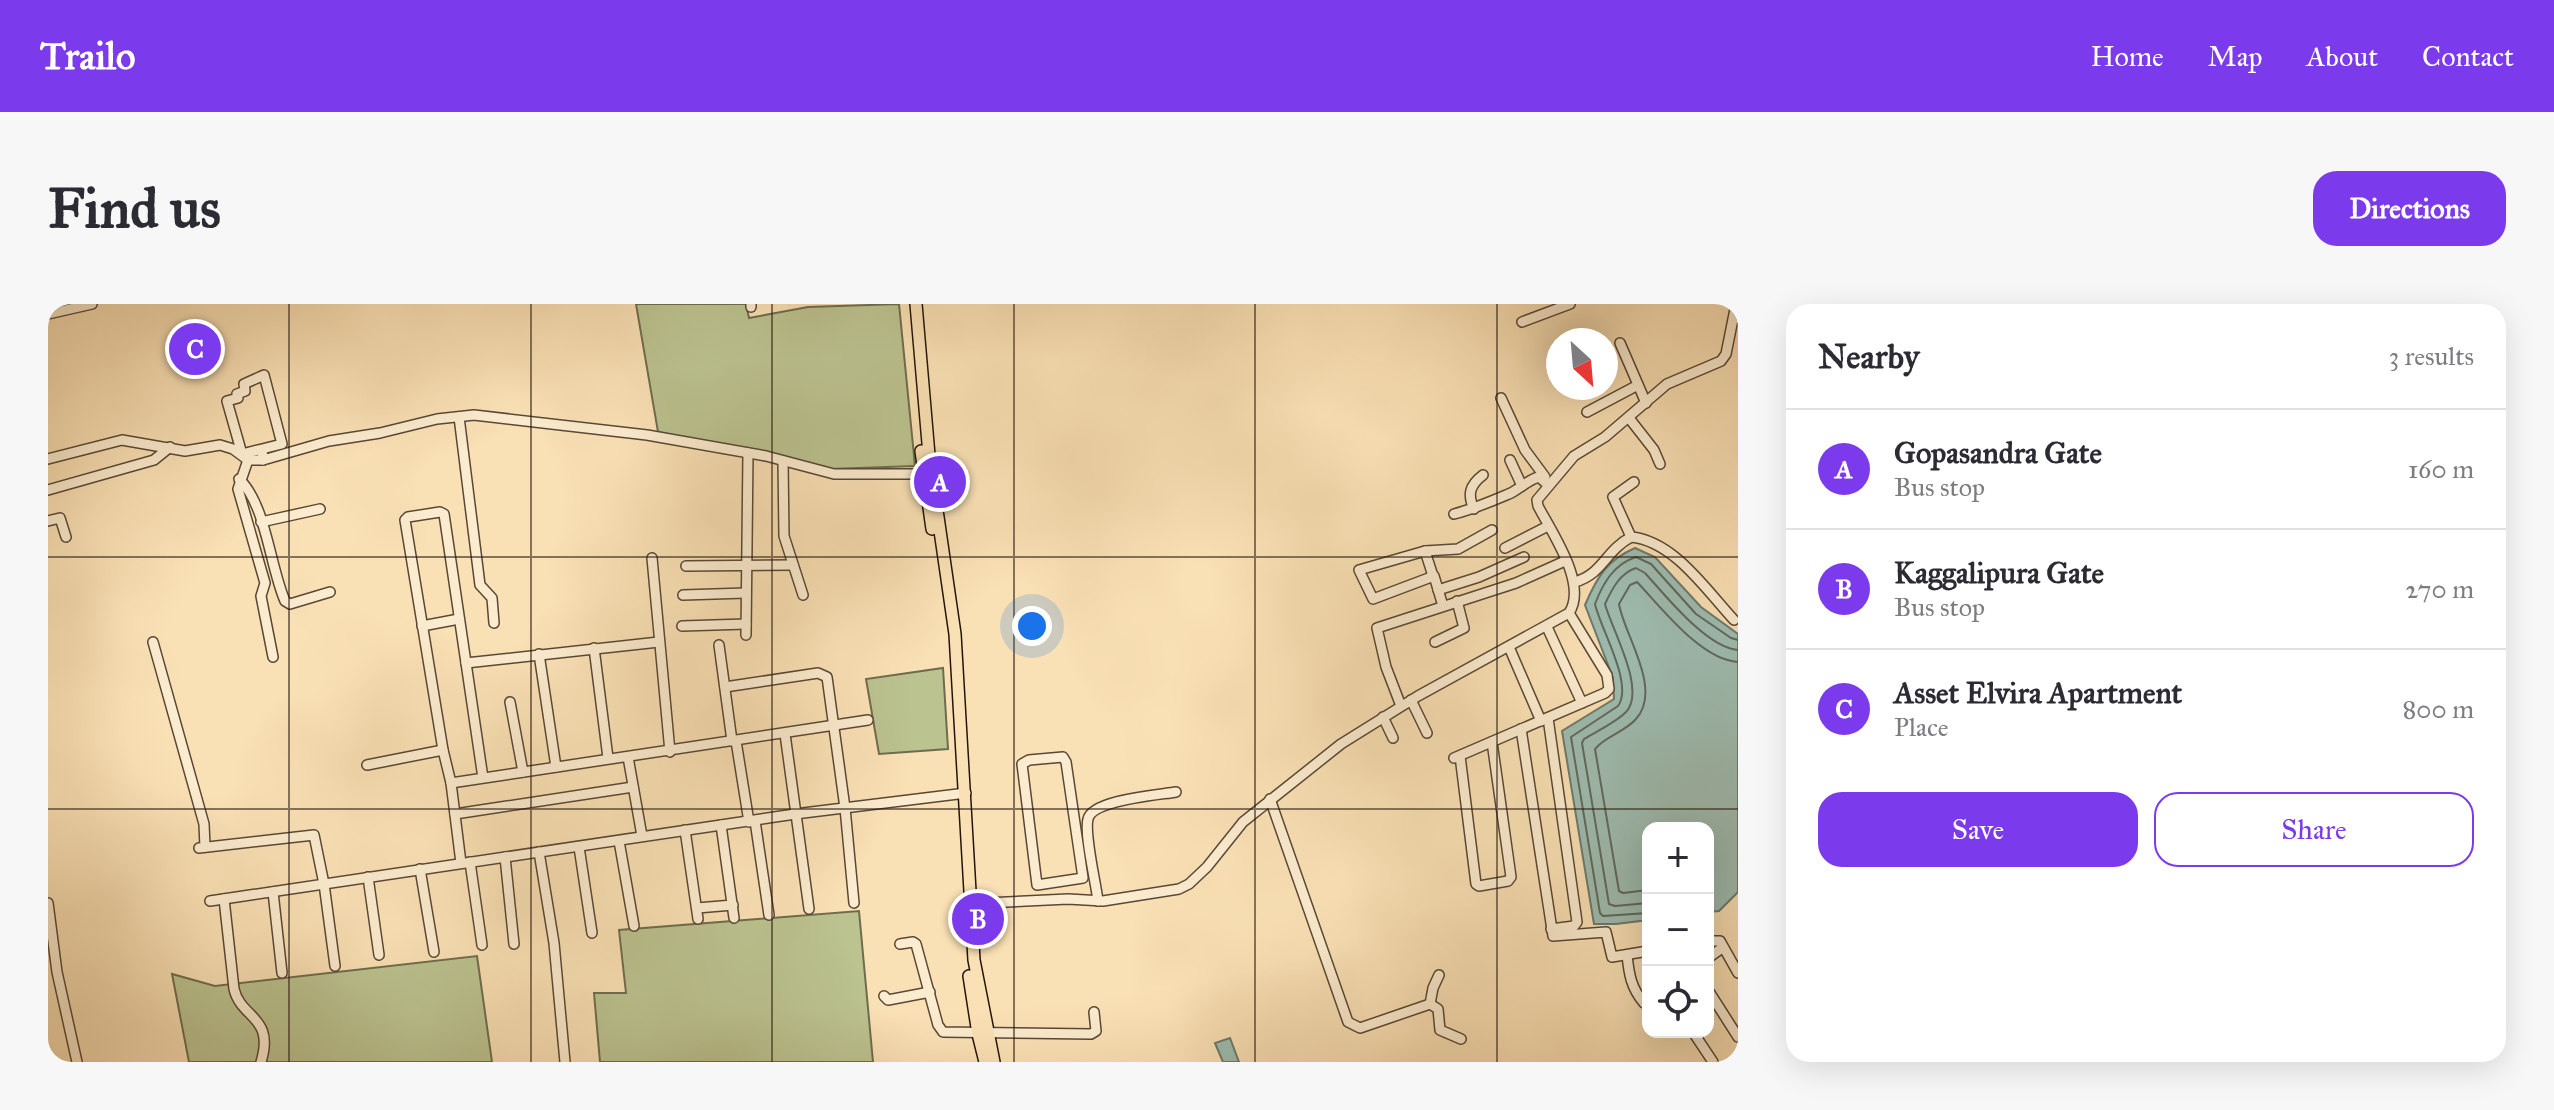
<!DOCTYPE html>
<meta charset="utf-8">
<style>
:root{--surface:#fff;--page:#f7f7f7;--text:#2b2b33;--muted:#7c7c81;--line:#e1e1e2;--accent:#7c3aed}
body{margin:0;font-family:"IM FELL Great Primer",serif;background:var(--page);color:var(--text)}
.controls{position:absolute;right:24px;bottom:24px;display:grid;overflow:hidden;border-radius:16px;box-shadow:0 8px 32px #0002}
.controls button{width:72px;height:72px;display:grid;place-items:center;padding:0;border:0;border-bottom:2px solid var(--line);background:var(--surface);color:var(--text);font:40px sans-serif}
.compass{position:absolute;left:1498px;top:24px;width:72px;height:72px;border-radius:50%;background:var(--surface);box-shadow:0 8px 32px #0002;rotate:154deg}
.you{position:absolute;left:984px;top:322px;width:28px;height:28px;margin:-20px;border:6px solid #fff;border-radius:50%;background:#1a73e8;box-shadow:0 0 0 12px #1a73e833}
.badge{display:grid;place-items:center;width:52px;height:52px;border-radius:50%;background:var(--accent);color:#fff;font-size:26px;font-weight:700}
.pin{position:absolute;translate:-50% -50%;border:4px solid #fff;box-shadow:0 2px 8px #0006}
.list{margin:0;padding:0;list-style:none}
h2{display:flex;justify-content:space-between;align-items:center;height:104px;margin:0;padding:0 32px;font-size:34px}
h2 small{font-size:26px;font-weight:400;color:var(--muted)}
.list li{display:grid;grid-template-columns:52px 1fr auto;gap:24px;align-items:center;box-sizing:border-box;height:120px;padding:0 32px;border-top:2px solid var(--line)}
.list b{display:block;font-size:30px;white-space:nowrap}
.list p{margin:0;font-size:26px;white-space:nowrap;color:var(--muted)}
.list em{font-size:26px;font-style:normal;color:var(--muted)}
.actions{display:flex;gap:16px;padding:24px 32px}
.actions a{flex:1;padding:18px 0;border:2px solid var(--accent);border-radius:24px;text-align:center;font-size:28px;color:var(--accent)}
.actions .main{background:var(--accent);color:#fff}
.icon{flex:none;width:44px;height:44px;fill:none;stroke:currentColor;stroke-width:2;stroke-linecap:round;stroke-linejoin:round}
.map{position:relative;flex:none;width:1690px;height:758px;overflow:hidden;border-radius:24px}
header{display:flex;align-items:center;gap:48px;box-sizing:border-box;height:112px;padding:0 40px;background:var(--accent);color:#fff}
header strong{font-size:38px}
nav{display:flex;gap:44px;margin-inline-start:auto;font-size:28px}
.intro{display:flex;align-items:center;justify-content:space-between;box-sizing:border-box;height:192px;padding:0 48px}
h1{margin:0;font-size:56px}
.button{padding:20px 36px;border-radius:24px;background:var(--accent);color:#fff;font-size:28px;font-weight:700}
main{display:flex;gap:48px;padding:0 48px}
aside{flex:1;background:var(--surface);border-radius:24px;box-shadow:0 8px 32px #0002}
.map>svg:first-child{display:block}
</style>
<header>
<strong>Trailo</strong>
<nav><a>Home</a><a>Map</a><a>About</a><a>Contact</a></nav>
</header>
<div class="intro"><h1>Find us</h1><a class="button">Directions</a></div>
<main>
<div class="map">
<svg width="1690" height="758" viewBox="0 0 1690 758">
<rect width="100%" height="100%" fill="#fae1b5"/>
<filter id="stains"><feTurbulence type="fractalNoise" baseFrequency=".0025" numOctaves="4"/><feColorMatrix values="0 0 0 0 .2 0 0 0 0 .09 0 0 0 0 .02 0 0 0 .5 -.17"/></filter>
<radialGradient id="worn" r=".72"><stop offset=".6" stop-color="#630" stop-opacity="0"/><stop offset="1" stop-color="#630" stop-opacity=".3"/></radialGradient>
<!-- green -->
<g fill="#bbc390" stroke="#6f6c4e" stroke-width="2">
<polygon points="588,0 698,0 701,14 760,3 851,0 867,162 782,165 610,128"/>
<polygon points="895,364 900,445 831,450 818,375"/>
<polygon points="811,607 825,758 552,758 546,689 578,689 571,626"/>
<polygon points="429,652 444,758 141,758 124,670 167,682"/>
</g>
<!-- water -->
<g fill="#9ebdb1" stroke="#6d7a6f" stroke-width="2">
<path d="M1587 244 1607 253 1653 303 1690 330V588L1671 607 1660 608V524H1600V616L1568 620H1546L1514 427 1566 395 1565 374 1537 301C1549 273 1559 256 1587 244Z"/>
<polygon points="1182,734 1191,758 1175,758 1167,739"/>
</g>
<g fill="none" stroke-linecap="round" stroke-linejoin="round">
<!-- shore -->
<g stroke="#60695e" stroke-width="2">
<path d="M1600 586 1575 589 1571 587 1547 445C1557 432 1577 428 1588 415 1615 385 1576 331 1571 300L1582 281 1589 278C1613 303 1653 356 1690 358"/>
<path d="M1600 599 1567 602 1561 600 1534 439 1536 435C1549 427 1567 419 1578 408 1599 386 1563 324 1557 300 1564 285 1572 269 1588 264L1597 269C1617 291 1659 344 1690 346"/>
<path d="M1600 609 1555 612 1552 609 1523 433 1570 402C1586 380 1552 324 1547 300 1555 279 1566 260 1588 253L1603 260 1648 310 1683 334 1690 336"/>
</g>
<defs>
<g id="minor">
<polyline points="703,0 703,3"/>
<polyline points="0,10 44,0"/>
<polyline points="1474,18 1522,0"/>
<polyline points="1572,39 1598,99"/>
<polyline points="1453,94 1477,146 1497,173"/>
<polyline points="1539,108 1590,81"/>
<polyline points="411,113 432,281 444,294 446,319"/>
<polyline points="1581,114 1606,146 1612,160"/>
<polyline points="214,145 194,150 179,97 190,94 189,90 197,87 196,80 216,71 234,140 214,145 215,156"/>
<polyline points="0,155 74,136 137,147 172,141 185,145 200,156 215,156 281,137 332,129 389,115 426,111 599,131 718,152 786,170 880,170"/>
<polyline points="200,156 190,185 217,279 213,292 225,353"/>
<polyline points="1462,156 1474,182"/>
<polyline points="735,157 736,232 755,291"/>
<path d="M191 175C218 200 222 263 237 297L242 300 282 288"/>
<polyline points="0,186 106,156 122,143"/>
<path d="M1426 205C1419 190 1422 181 1435 171"/>
<path d="M1406 210C1426 205 1444 197 1463 189 1473 184 1481 175 1491 173L1500 181"/>
<polyline points="0,217 12,214 18,233"/>
<polyline points="213,218 272,205"/>
<path d="M1583 233C1626 237 1658 286 1686 316"/>
<polyline points="1457,244 1500,222"/>
<polyline points="1377,247 1385,272"/>
<polyline points="604,254 622,448"/>
<polyline points="638,262 745,261"/>
<path d="M1527 278C1555 270 1557 247 1583 233L1565 193 1586 178"/>
<polyline points="1390,286 1431,273 1476,253"/>
<polyline points="635,291 698,289"/>
<polyline points="1395,302 1386,272 1325,295 1311,266 1377,247 1410,245 1444,226"/>
<polyline points="374,322 411,315"/>
<polyline points="634,322 698,320"/>
<polyline points="1499,323 1534,399"/>
<polyline points="698,331 700,149"/>
<polyline points="105,338 156,520 157,543"/>
<polyline points="1387,338 1416,324 1409,297"/>
<polyline points="671,341 684,437"/>
<polyline points="1461,343 1493,417"/>
<polyline points="546,344 560,454"/>
<polyline points="491,350 508,463"/>
<polyline points="418,359 611,338"/>
<polyline points="677,383 770,369 779,373 797,504 806,599"/>
<polyline points="1363,396 1379,429"/>
<polyline points="462,398 475,468"/>
<polyline points="1353,402 1338,363 1329,324 1468,279 1517,257"/>
<polyline points="1335,413 1345,434"/>
<polyline points="1500,414 1529,618 1526,622 1503,625"/>
<polyline points="1473,425 1505,632 1558,628 1564,653 1600,647"/>
<polyline points="737,430 761,605"/>
<polyline points="688,437 701,518"/>
<polyline points="1412,452 1428,580 1431,582 1460,577 1463,573 1444,438"/>
<polyline points="580,453 594,532"/>
<polygon points="1015,453 1018,458 1035,574 989,581 974,460 981,456"/>
<polyline points="1406,454 1557,389 1561,385 1559,371 1521,309"/>
<polyline points="319,461 395,446"/>
<polyline points="435,474 396,210 392,208 360,213 357,216 395,446 403,479 820,416"/>
<polyline points="403,479 413,559"/>
<polyline points="1222,495 1300,718 1312,724 1382,700 1385,684 1391,671"/>
<polyline points="407,510 585,483"/>
<polyline points="707,517 721,611"/>
<polyline points="673,521 686,614"/>
<polyline points="637,526 650,615"/>
<polyline points="571,537 586,622"/>
<polyline points="531,543 544,629"/>
<polyline points="151,544 266,531 276,580 287,662"/>
<polyline points="491,548 506,639 517,758"/>
<polyline points="457,553 466,640"/>
<polyline points="422,558 434,641"/>
<polyline points="372,565 386,648"/>
<polyline points="320,573 331,651"/>
<polyline points="225,588 234,669"/>
<path d="M176 595 186 685C193 715 227 712 213 758"/>
<polyline points="162,597 747,510 918,489"/>
<path d="M1050 597C1048 579 1036 530 1040 515 1044 496 1110 491 1128 488"/>
<polyline points="0,599 9,668 29,758"/>
<path d="M916 600 1020 595 1055 597 1131 585 1141 580 1159 563 1195 518 1293 440 1370 392 1521 309C1540 280 1504 229 1490 202L1489 196 1526 152 1557 133 1619 80 1673 57 1678 50 1688 0"/>
<polyline points="649,604 685,601"/>
<polyline points="1660,637 1672,637 1690,669"/>
<polyline points="852,640 865,638 868,640 890,721 895,728 1043,730 1048,727 1046,708"/>
<path d="M1579 651C1581 670 1583 684 1596 699L1600 698"/>
<polyline points="1660,654 1674,644"/>
<polyline points="1660,686 1690,733"/>
<polyline points="836,692 840,696 882,688"/>
<polyline points="1382,700 1390,705 1392,726 1413,735"/>
<polyline points="1645,728 1665,758"/>
</g>
<g id="major">
<polyline points="868,0 881,151 907,330 926,656 946,758"/>
<polyline points="873,147 884,225"/>
<polyline points="921,672 930,730 937,758"/>
</g>
</defs>
<!-- minor casing -->
<use href="#minor" stroke="#594836" stroke-width="12"/>
<!-- major casing -->
<use href="#major" stroke="#23150b" stroke-width="14"/>
<!-- minor -->
<use href="#minor" stroke="#fceccf" stroke-width="9"/>
<!-- major -->
<use href="#major" stroke="#fae1b5" stroke-width="11"/>
</g>
<!-- grid -->
<path fill="none" stroke="#23150b" stroke-width="2" stroke-opacity="0.55" d="M241 0V758M483 0V758M724 0V758M966 0V758M1207 0V758M1449 0V758M0 253H1690M0 505H1690"/>
<rect width="100%" height="100%" filter="url(#stains)"/>
<rect width="100%" height="100%" fill="url(#worn)"/>
</svg>
<div class="controls">
<button>+</button>
<button>−</button>
<button><svg class="icon" aria-label="locate" viewBox="0 0 24 24"><circle cx="12" cy="12" r="6"/><path d="M12 2v4M12 18v4M2 12h4M18 12h4"/></svg></button>
</div>
<svg class="compass" viewBox="-18 -18 36 36"><path d="M0-13l5 13h-10z" fill="#e53935"/><path d="M0 13l5-13h-10z" fill="#7c7c81"/></svg>
<div class="you"></div>
<div class="pin badge" style="left:892px;top:178px">A</div>
<div class="pin badge" style="left:930px;top:615px">B</div>
<div class="pin badge" style="left:147px;top:45px">C</div>
</div>
<aside>
<h2>Nearby<small>3 results</small></h2>
<ul class="list">
<li><span class="badge">A</span><div><b>Gopasandra Gate</b><p>Bus stop</p></div><em>160 m</em></li>
<li><span class="badge">B</span><div><b>Kaggalipura Gate</b><p>Bus stop</p></div><em>270 m</em></li>
<li><span class="badge">C</span><div><b>Asset Elvira Apartment</b><p>Place</p></div><em>800 m</em></li>
</ul>
<div class="actions"><a class="main">Save</a><a>Share</a></div>
</aside>
</main>
